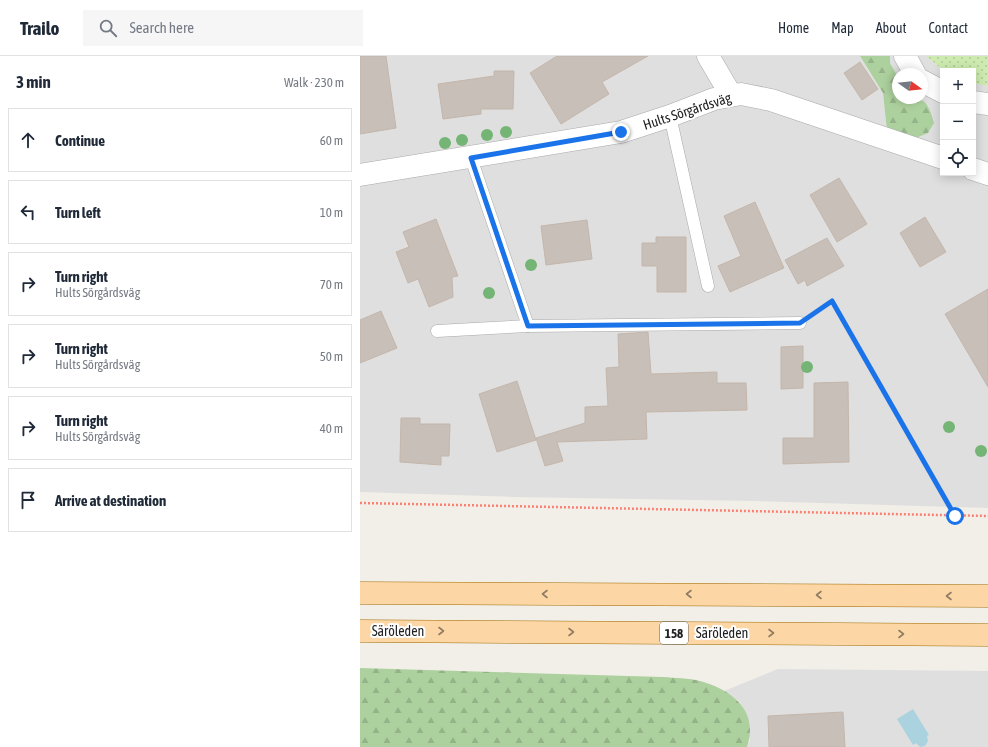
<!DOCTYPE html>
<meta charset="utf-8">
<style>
:root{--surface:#fff;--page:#f6f6f7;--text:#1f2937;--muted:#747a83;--line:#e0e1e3}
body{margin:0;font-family:"Asap Condensed",sans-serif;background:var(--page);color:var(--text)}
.controls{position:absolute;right:12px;top:12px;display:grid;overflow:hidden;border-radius:0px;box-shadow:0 2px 10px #0003}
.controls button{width:36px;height:36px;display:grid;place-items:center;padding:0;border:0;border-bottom:1px solid var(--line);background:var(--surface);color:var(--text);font:20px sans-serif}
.compass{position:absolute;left:532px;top:12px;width:36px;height:36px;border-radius:50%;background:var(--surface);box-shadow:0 2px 10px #0003;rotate:105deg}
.stop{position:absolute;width:12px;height:12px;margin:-9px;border:3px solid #1a73e8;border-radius:50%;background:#fff}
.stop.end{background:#1a73e8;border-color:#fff;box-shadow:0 1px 4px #0008}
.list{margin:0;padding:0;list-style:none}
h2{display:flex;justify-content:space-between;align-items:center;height:52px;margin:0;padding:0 16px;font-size:17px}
h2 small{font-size:13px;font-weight:400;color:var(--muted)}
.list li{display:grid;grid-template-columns:26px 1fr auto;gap:12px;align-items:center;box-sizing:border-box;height:64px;margin:0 8px 8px;padding:0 8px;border:1px solid var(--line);border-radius:0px}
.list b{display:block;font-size:15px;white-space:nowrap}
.list p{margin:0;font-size:13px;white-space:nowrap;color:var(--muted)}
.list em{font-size:13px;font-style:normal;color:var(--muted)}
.icon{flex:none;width:22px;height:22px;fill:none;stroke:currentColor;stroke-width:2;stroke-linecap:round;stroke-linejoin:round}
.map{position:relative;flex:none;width:628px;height:691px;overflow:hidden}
header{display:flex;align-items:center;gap:24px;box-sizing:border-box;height:56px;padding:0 20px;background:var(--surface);border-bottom:1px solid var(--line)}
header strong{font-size:19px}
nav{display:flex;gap:22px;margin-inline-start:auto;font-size:14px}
.search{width:280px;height:36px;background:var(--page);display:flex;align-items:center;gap:10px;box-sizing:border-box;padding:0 14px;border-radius:0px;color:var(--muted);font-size:15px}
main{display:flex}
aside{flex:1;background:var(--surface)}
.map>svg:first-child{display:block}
</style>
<header>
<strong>Trailo</strong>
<div class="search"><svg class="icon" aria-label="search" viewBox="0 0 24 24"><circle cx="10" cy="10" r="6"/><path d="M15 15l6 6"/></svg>Search here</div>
<nav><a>Home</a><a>Map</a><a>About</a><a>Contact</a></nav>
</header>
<main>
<aside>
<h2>3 min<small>Walk · 230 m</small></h2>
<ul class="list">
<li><svg class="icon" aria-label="ahead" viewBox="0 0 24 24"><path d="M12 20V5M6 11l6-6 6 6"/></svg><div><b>Continue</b></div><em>60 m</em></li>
<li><svg class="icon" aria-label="left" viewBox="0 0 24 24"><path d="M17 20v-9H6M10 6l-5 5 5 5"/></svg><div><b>Turn left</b></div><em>10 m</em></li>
<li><svg class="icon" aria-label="right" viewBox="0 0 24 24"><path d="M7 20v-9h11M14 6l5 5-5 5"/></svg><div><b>Turn right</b><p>Hults Sörgårdsväg</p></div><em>70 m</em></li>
<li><svg class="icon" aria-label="right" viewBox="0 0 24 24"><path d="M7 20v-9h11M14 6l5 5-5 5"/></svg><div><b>Turn right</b><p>Hults Sörgårdsväg</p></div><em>50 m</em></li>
<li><svg class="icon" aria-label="right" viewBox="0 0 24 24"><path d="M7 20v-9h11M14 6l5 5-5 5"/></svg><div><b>Turn right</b><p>Hults Sörgårdsväg</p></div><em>40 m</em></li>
<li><svg class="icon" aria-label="arrive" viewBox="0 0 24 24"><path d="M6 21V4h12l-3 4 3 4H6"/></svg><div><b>Arrive at destination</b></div></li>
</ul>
</aside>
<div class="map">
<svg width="628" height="691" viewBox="0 0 628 691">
<defs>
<pattern id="grass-dots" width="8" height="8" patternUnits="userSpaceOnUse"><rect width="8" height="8" fill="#cdebb0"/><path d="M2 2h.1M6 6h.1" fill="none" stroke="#b0c997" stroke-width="1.8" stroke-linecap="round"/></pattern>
<pattern id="forest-firs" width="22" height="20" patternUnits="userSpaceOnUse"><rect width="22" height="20" fill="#add19e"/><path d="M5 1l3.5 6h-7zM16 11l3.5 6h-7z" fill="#95b388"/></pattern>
</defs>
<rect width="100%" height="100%" fill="#f2efe9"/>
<!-- residential -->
<g fill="#e0dfdf">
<polygon points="0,0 500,0 523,37 527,75 569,51 559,42 562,42 562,18 538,18 538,21 530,7 530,0 566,0 584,15 583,117 613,117 613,27 628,30 628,452 396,445 154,441 0,436"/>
<polygon points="418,613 628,615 628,691 387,691 390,684 380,646 364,635"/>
</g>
<!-- grass -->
<polygon fill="url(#grass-dots)" points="566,0 628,0 628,30 613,27 613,15 584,15"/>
<!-- forest -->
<g fill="url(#forest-firs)">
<path d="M500 0H530V7L538 21V42C563 42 567 41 574 67L568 77 551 84 527 75 523 37Z"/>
<path d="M0 612 303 621C315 622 329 622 340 625 373 634 399 655 387 691H0Z"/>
</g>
<!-- water -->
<polygon fill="#aad3df" points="553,653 569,679 567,680 568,685 565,690 560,691 556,687 553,689 537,663"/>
<!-- building -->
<g fill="#c7bfb8" stroke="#c4b6ab">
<polygon points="0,0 26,0 36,72 0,78"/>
<polygon points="197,0 288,0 242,26 249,38 201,68 170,17"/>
<polygon points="500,6 518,33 502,44 484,17"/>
<polygon points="134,15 154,15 153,53 121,53 121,58 83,63 78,28 134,20"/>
<polygon points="479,122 507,168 477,186 450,139"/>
<polygon points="395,146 424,212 370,236 358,210 381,200 364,160"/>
<polygon points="565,161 586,196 560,211 540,177"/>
<polygon points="76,163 98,220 92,221 93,241 69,251 58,223 48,227 36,196 49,191 43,176"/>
<polygon points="227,164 232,203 186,209 181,170"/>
<polygon points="296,181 326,181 326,236 297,236 297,210 282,210 282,187 296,187"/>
<polygon points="467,182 484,210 447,230 445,224 438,228 425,204"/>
<polygon points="628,233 628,331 585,258"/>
<polygon points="21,255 37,292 0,307 0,264"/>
<polygon points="288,276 291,318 357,316 357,327 386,327 387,354 286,356 287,383 197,386 203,405 185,410 176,382 225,367 225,351 248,350 246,312 259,311 258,278"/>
<polygon points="443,290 443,332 421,333 421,291"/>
<polygon points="157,325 176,384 137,396 119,338"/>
<polygon points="488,326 489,406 423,408 423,382 454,382 454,327"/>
<polygon points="41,362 60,362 60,368 90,368 89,400 81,400 81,409 40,406"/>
<polygon points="483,656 485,691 409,691 408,660"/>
</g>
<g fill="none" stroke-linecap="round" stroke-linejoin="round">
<defs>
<g id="service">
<polyline points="310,60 348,230"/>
<polyline points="168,270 440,267"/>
<polyline points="77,275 168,270 111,102"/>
</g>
<g id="minor">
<polyline points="348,0 371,39"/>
<polyline points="545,0 555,18"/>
<polyline points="562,25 583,36"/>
<polyline points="613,46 628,48"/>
<polyline points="613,113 628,118"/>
<polyline points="0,119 261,76 310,60 354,43 381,38 411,44 583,102"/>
</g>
<g id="primary">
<polyline points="0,537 628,540"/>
<polyline points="0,575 628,579"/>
</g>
</defs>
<!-- service casing -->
<use href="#service" stroke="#a9a9a9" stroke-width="13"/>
<!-- minor casing -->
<use href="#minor" stroke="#a9a9a9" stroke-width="23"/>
<!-- primary casing -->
<use href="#primary" stroke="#a06b00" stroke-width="23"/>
<!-- path -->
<g stroke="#fa8072" stroke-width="2.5" stroke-dasharray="2 2" stroke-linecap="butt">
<polyline points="455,257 471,245 595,459"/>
<polyline points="0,447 628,460"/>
</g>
<!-- service -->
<use href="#service" stroke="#fff" stroke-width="12"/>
<!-- minor -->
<use href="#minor" stroke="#fff" stroke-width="22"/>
<!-- primary -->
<use href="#primary" stroke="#fcd6a4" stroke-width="22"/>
</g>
<!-- trees -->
<g fill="#74b475">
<circle cx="146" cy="76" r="6"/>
<circle cx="127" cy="79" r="6"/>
<circle cx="102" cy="84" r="6"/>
<circle cx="85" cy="87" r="6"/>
<circle cx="171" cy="209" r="6"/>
<circle cx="129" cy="237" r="6"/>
<circle cx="447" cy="311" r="6"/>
<circle cx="589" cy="371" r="6"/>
<circle cx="621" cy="395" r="6"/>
</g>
<!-- one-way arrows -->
<defs><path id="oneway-chevron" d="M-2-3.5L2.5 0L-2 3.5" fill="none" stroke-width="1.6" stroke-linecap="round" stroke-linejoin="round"/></defs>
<g stroke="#8f7c63">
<use href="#oneway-chevron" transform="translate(185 538) rotate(-180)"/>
<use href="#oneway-chevron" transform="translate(329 538) rotate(-180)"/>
<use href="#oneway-chevron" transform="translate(459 539) rotate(-180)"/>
<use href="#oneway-chevron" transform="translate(589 540) rotate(-180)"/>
<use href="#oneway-chevron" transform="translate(81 575)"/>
<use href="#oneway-chevron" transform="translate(211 576)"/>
<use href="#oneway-chevron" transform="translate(411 577)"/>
<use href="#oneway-chevron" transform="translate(541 578)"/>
</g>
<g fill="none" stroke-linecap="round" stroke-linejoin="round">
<!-- route -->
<polyline stroke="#1a73e8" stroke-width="5" points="261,76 111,102 168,270 440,267 472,245 595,460"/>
</g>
<g text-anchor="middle" stroke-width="4" stroke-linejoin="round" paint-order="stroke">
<!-- shield labels -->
<rect fill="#fff" stroke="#646464" stroke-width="1" x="300" y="566" width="28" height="22" rx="3"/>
<g font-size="13" font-weight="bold" fill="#222">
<text x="314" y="582">158</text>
</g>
<!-- street labels -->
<g font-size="14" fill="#222" stroke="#fff">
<text transform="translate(327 55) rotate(-18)" y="5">Hults Sörgårdsväg</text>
<text x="38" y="580">Säröleden</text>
<text x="362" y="582">Säröleden</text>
</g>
</g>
</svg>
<div class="controls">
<button>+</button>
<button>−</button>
<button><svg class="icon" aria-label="locate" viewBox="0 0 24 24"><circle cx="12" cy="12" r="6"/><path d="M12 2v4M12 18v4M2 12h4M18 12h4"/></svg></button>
</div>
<svg class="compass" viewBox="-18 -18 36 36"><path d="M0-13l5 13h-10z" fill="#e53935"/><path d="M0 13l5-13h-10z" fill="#747a83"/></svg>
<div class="stop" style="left:595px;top:460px"></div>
<div class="stop end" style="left:261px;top:76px"></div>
</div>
</main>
